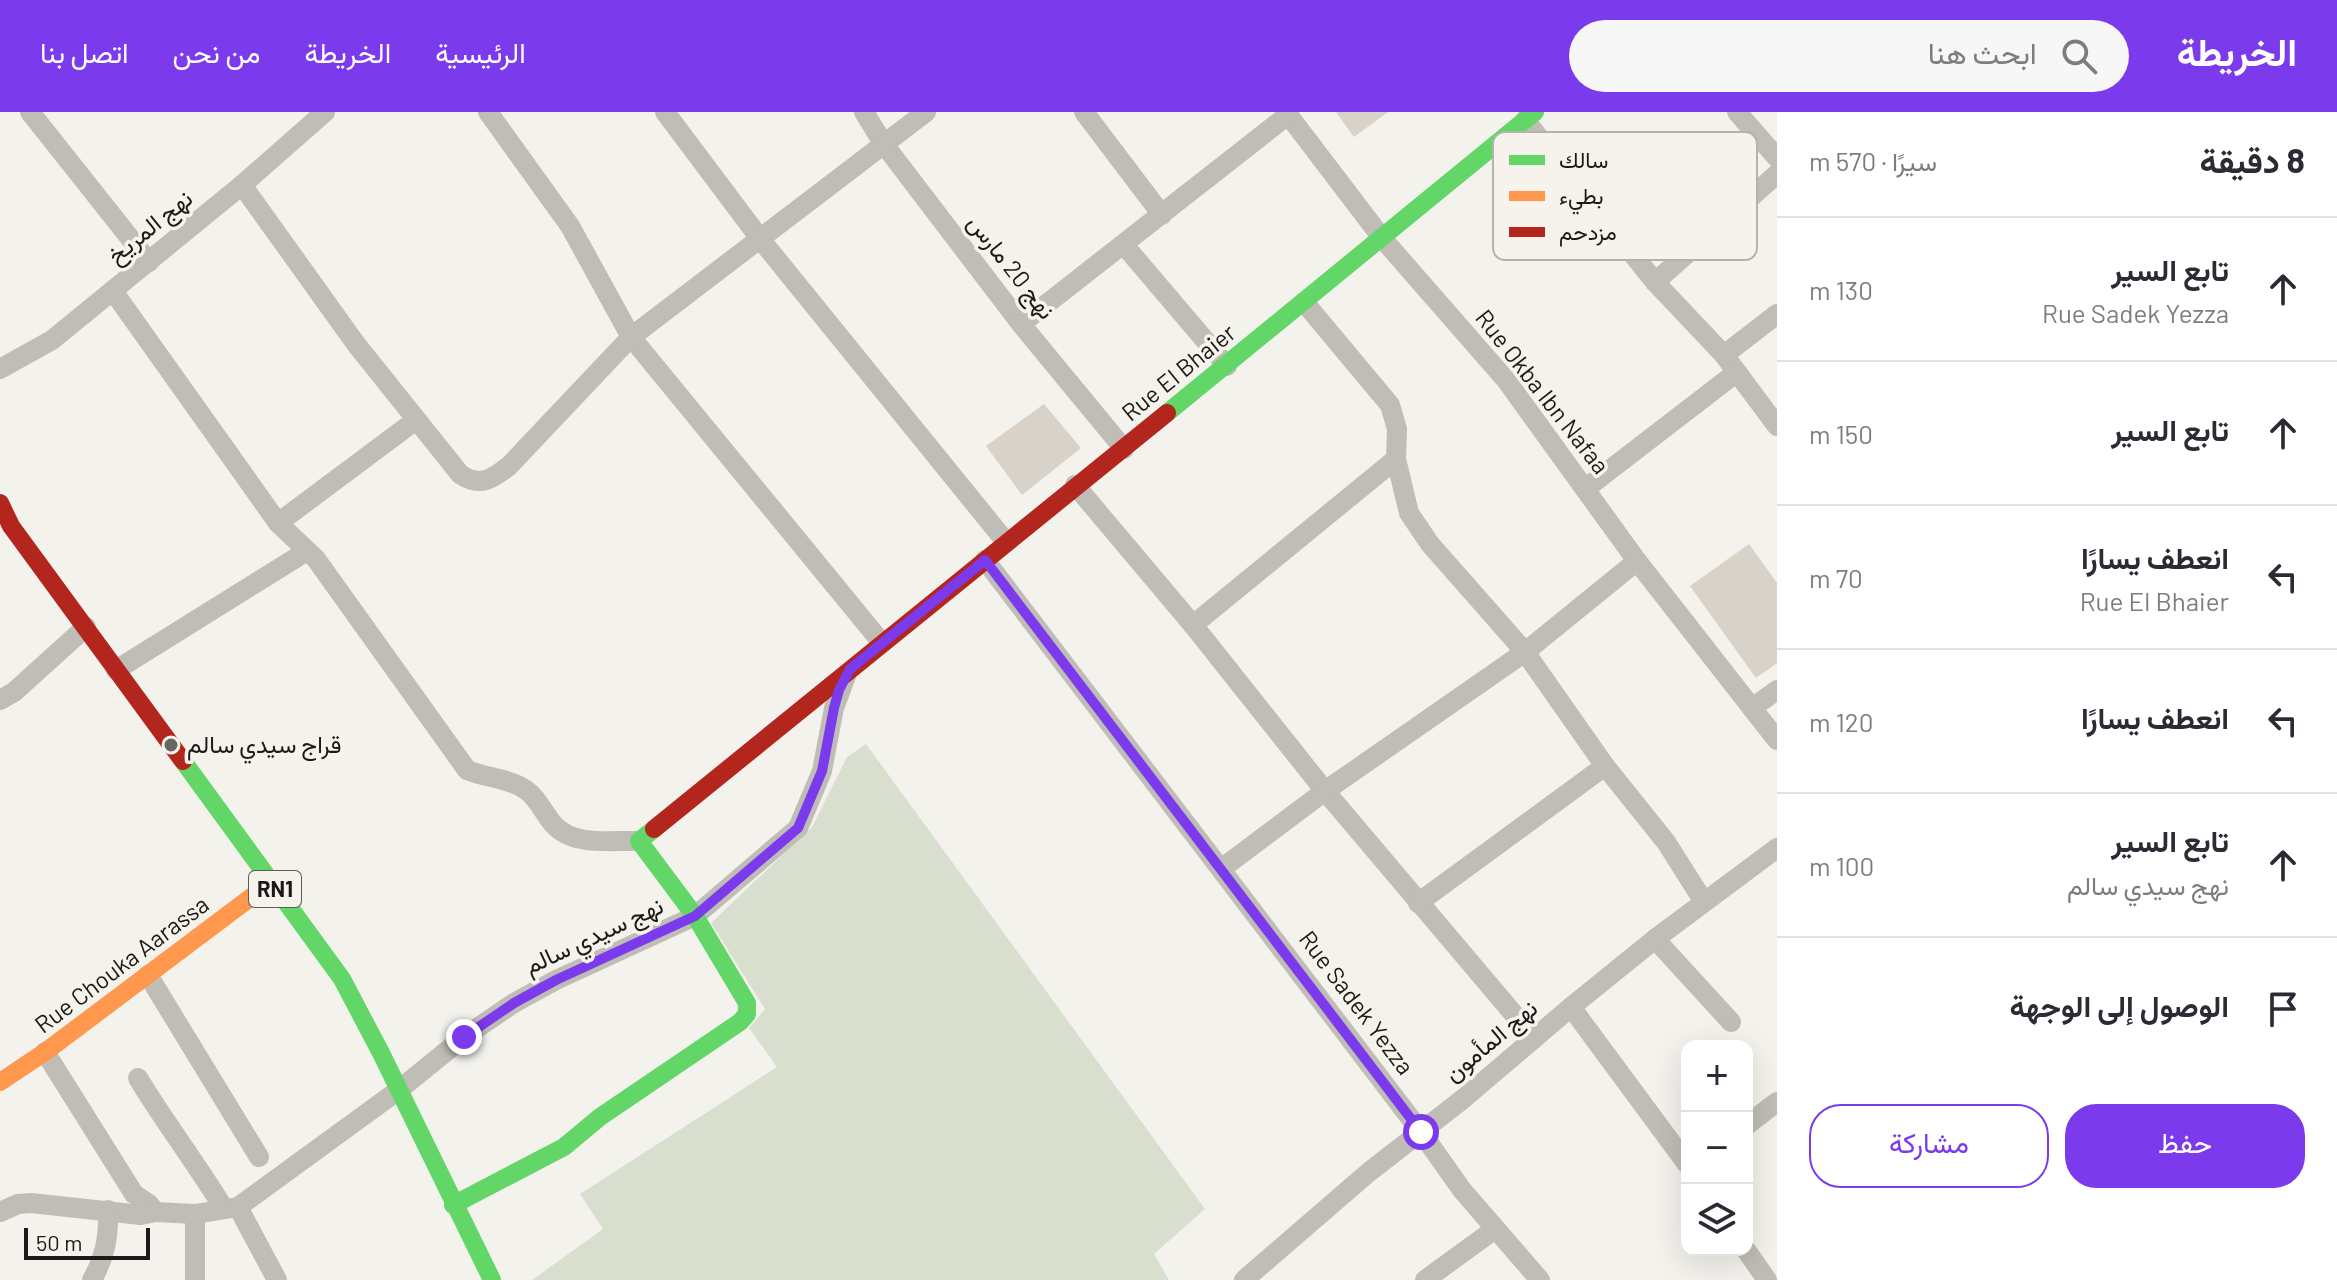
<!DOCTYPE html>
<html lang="ar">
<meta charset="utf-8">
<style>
:root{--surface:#fff;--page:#f7f7f7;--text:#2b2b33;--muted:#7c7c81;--line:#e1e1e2;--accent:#7c3aed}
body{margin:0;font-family:Barlow,Vazirmatn,sans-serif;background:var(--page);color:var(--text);direction:rtl}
.controls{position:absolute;right:24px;bottom:24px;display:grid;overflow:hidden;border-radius:16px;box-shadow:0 8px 32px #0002}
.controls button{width:72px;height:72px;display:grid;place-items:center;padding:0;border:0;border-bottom:2px solid var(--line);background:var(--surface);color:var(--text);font:40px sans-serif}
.scale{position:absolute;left:24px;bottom:20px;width:126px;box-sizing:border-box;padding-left:8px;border:4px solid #1b1a18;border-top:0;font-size:22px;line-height:28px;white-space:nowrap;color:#1b1a18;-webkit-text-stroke:6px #f5f3eb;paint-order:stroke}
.stop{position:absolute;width:24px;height:24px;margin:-18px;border:6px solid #7c3aed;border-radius:50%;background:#fff}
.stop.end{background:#7c3aed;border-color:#fff;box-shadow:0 2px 8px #0008}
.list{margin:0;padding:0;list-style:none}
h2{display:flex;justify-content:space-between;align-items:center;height:104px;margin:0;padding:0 32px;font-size:34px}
h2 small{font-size:26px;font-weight:400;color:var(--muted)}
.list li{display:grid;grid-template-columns:52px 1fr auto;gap:24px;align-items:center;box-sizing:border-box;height:144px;padding:0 32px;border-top:2px solid var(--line)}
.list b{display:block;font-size:30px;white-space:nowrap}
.list p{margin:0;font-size:26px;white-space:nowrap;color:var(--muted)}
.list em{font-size:26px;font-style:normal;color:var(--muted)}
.actions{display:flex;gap:16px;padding:24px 32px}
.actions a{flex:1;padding:18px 0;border:2px solid var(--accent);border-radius:32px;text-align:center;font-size:28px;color:var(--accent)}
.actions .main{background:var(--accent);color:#fff}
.icon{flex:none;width:44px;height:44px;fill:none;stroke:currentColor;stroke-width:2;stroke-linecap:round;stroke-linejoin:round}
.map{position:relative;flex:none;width:1777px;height:1168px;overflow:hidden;direction:ltr}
header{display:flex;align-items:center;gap:48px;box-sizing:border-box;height:112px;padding:0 40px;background:var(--accent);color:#fff}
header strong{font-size:38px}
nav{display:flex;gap:44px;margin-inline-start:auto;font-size:28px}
.search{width:560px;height:72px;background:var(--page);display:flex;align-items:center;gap:20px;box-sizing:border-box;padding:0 28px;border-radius:44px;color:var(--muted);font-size:30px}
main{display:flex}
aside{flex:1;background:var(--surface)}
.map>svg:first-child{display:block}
</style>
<header>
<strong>الخريطة</strong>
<div class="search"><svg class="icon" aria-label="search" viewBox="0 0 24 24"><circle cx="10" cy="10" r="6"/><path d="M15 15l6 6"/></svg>ابحث هنا</div>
<nav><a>الرئيسية</a><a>الخريطة</a><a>من نحن</a><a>اتصل بنا</a></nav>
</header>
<main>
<aside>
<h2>8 دقيقة<small>سيرًا · 570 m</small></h2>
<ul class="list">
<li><svg class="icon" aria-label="ahead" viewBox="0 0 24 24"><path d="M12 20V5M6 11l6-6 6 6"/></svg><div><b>تابع السير</b><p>Rue Sadek Yezza</p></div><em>130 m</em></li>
<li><svg class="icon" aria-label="ahead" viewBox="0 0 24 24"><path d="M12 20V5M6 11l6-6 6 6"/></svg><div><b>تابع السير</b></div><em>150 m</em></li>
<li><svg class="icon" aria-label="left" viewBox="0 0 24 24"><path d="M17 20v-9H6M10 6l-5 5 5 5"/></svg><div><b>انعطف يسارًا</b><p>Rue El Bhaier</p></div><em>70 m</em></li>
<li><svg class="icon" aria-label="left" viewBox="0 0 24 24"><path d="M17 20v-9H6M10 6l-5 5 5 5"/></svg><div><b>انعطف يسارًا</b></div><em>120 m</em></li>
<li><svg class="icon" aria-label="ahead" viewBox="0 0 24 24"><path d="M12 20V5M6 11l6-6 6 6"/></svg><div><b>تابع السير</b><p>نهج سيدي سالم</p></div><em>100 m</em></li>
<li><svg class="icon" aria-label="arrive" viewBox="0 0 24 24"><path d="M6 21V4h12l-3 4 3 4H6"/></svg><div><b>الوصول إلى الوجهة</b></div></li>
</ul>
<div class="actions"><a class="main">حفظ</a><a>مشاركة</a></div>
</aside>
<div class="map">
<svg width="1777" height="1168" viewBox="0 0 1777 1168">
<rect width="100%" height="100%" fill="#f3f2ed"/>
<!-- green -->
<polygon fill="#d9dfcf" points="866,632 1205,1097 1154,1142 1169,1168 532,1168 603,1117 580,1082 777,955 749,916 765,897 711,811 812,715 847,645"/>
<!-- building -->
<g fill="#d8d2c8">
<polygon points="1336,0 1388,0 1354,25"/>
<polygon points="1044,292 1081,336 1022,383 986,334"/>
<polygon points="1749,432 1777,471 1777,551 1756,566 1690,474"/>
</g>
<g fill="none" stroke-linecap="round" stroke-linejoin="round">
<!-- street -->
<g stroke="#c0bcb6" stroke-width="20">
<polyline points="30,0 149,150"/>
<polyline points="488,0 570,114 631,225 882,531"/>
<polyline points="665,0 761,128 1006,430"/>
<polyline points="864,0 883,31 1021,212 1124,337"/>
<polyline points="1084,0 1162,103"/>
<polyline points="1286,0 1382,126 1506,268 1637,449 1777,628"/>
<polyline points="1737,0 1777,46"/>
<polyline points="1525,8 1655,170 1724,243 1777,314"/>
<path d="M242 73 356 232 460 362C480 376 492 367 509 354L631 225 926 0"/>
<polyline points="1124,133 1227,254"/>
<polyline points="1655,170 1777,62"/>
<path d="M113 179 278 411 316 447 467 658C486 666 509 666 526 678 538 686 544 702 554 713 574 735 612 728 639 729"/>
<polyline points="1021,212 1288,3"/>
<polyline points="1724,243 1777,202"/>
<polyline points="0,257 52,228 242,73 325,0"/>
<polyline points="1075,373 1193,513 1325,679 1534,926"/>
<polyline points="1585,377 1737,260"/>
<polyline points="278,411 416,308"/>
<polyline points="985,448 1421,1020 1462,1078 1540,1168"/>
<polyline points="1193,513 1396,347"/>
<polyline points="116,558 307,439"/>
<polyline points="0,588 14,580 86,515"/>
<polyline points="1752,596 1777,578"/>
<polyline points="1605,654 1525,540 1637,449"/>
<polyline points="1221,757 1325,679 1525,540 1430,432 1409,401 1396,347 1397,317 1390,293 1304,190"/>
<polyline points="1418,791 1605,654 1666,730 1704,790"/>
<polyline points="1655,827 1731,910"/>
<polyline points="148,863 259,1045"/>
<polyline points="1571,895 1687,1052"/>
<polyline points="45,940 134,1082 149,1092 155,1100 195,1102 238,1095 277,1168"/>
<path d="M138 966C165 1011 197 1052 224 1097"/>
<polyline points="1747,1013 1777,990"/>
<polyline points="238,1095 400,977 464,925 514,891 556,868 695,804 798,716 822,659 834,596 846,564"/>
<polyline points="0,1100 18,1092 31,1091 141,1103 155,1100"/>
<polyline points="1746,1138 1767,1168"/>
<path d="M92 1168C105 1145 109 1124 108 1098"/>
<polyline points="195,1168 195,1102"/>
<polyline points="1244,1168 1369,1060 1463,987 1571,895 1655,827 1777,736"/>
<polyline points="1425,1168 1495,1117"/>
</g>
<!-- fast -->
<g stroke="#63d668" stroke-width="18">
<polyline points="1167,301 1535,0"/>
<polyline points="183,649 342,867 381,941 492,1168"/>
<polyline points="453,1093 564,1035 600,1005 740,910 747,902 747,891 695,804 639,729 654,717"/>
</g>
<!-- slow -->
<polyline stroke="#ff974d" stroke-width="18" points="0,970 45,940 270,771"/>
<!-- jam -->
<g stroke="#b3261e" stroke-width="18">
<polyline points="0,391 11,414 183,649"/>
<polyline points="654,717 1167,301"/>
</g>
</g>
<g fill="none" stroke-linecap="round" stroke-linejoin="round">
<!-- route -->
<polyline stroke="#7c3aed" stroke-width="10" points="464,925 514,891 556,868 695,804 798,716 822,659 834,596 839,578 850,557 985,448 1421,1020"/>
</g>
<!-- markers -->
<circle fill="#676663" stroke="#f5f3eb" stroke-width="3" cx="171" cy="633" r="8"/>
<g text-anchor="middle" stroke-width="7" stroke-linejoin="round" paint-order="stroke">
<!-- shield labels -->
<rect fill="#f5f3eb" stroke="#5c5b57" stroke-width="2" x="249" y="759" width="52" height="36" rx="6"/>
<g font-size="22" font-weight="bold" fill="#1b1a18">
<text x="275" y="785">RN1</text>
</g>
<!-- street labels -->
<g font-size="24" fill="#1b1a18" stroke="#f5f3eb">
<text transform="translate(150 115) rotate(-39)" y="8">نهج المريخ</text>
<text transform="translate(1011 155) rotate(52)" y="8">نهج 20 مارس</text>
<text transform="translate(1179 261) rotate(-39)" y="8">Rue El Bhaier</text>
<text transform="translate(1542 280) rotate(52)" y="8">Rue Okba Ibn Nafaa</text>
<text transform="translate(594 824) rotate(-25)" y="8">نهج سيدي سالم</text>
<text transform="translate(122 853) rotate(-37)" y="8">Rue Chouka Aarassa</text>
<text transform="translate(1356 891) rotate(53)" y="8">Rue Sadek Yezza</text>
<text transform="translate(1491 929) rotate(-40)" y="8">نهج المأمون</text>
</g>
<!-- poi labels -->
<g font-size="24" fill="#1b1a18" stroke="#f5f3eb" text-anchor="start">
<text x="187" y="641">قراج سيدي سالم</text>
</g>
</g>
<!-- legend -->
<rect x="1493" y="20" width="264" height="128" rx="12" fill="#f5f3eb" stroke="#b4b2ac" stroke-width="2"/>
<rect x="1509" y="43" width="36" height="10" fill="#63d668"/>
<rect x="1509" y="79" width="36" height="10" fill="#ff974d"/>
<rect x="1509" y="115" width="36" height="10" fill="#b3261e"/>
<g font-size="22" fill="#1b1a18">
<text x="1559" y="56">سالك</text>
<text x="1559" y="92">بطيء</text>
<text x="1559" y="128">مزدحم</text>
</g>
</svg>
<div class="controls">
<button>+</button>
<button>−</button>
<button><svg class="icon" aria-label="layers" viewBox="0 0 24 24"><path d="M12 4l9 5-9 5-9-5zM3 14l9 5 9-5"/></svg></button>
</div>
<div class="scale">50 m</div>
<div class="stop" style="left:1421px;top:1020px"></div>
<div class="stop end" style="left:464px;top:925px"></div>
</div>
</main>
